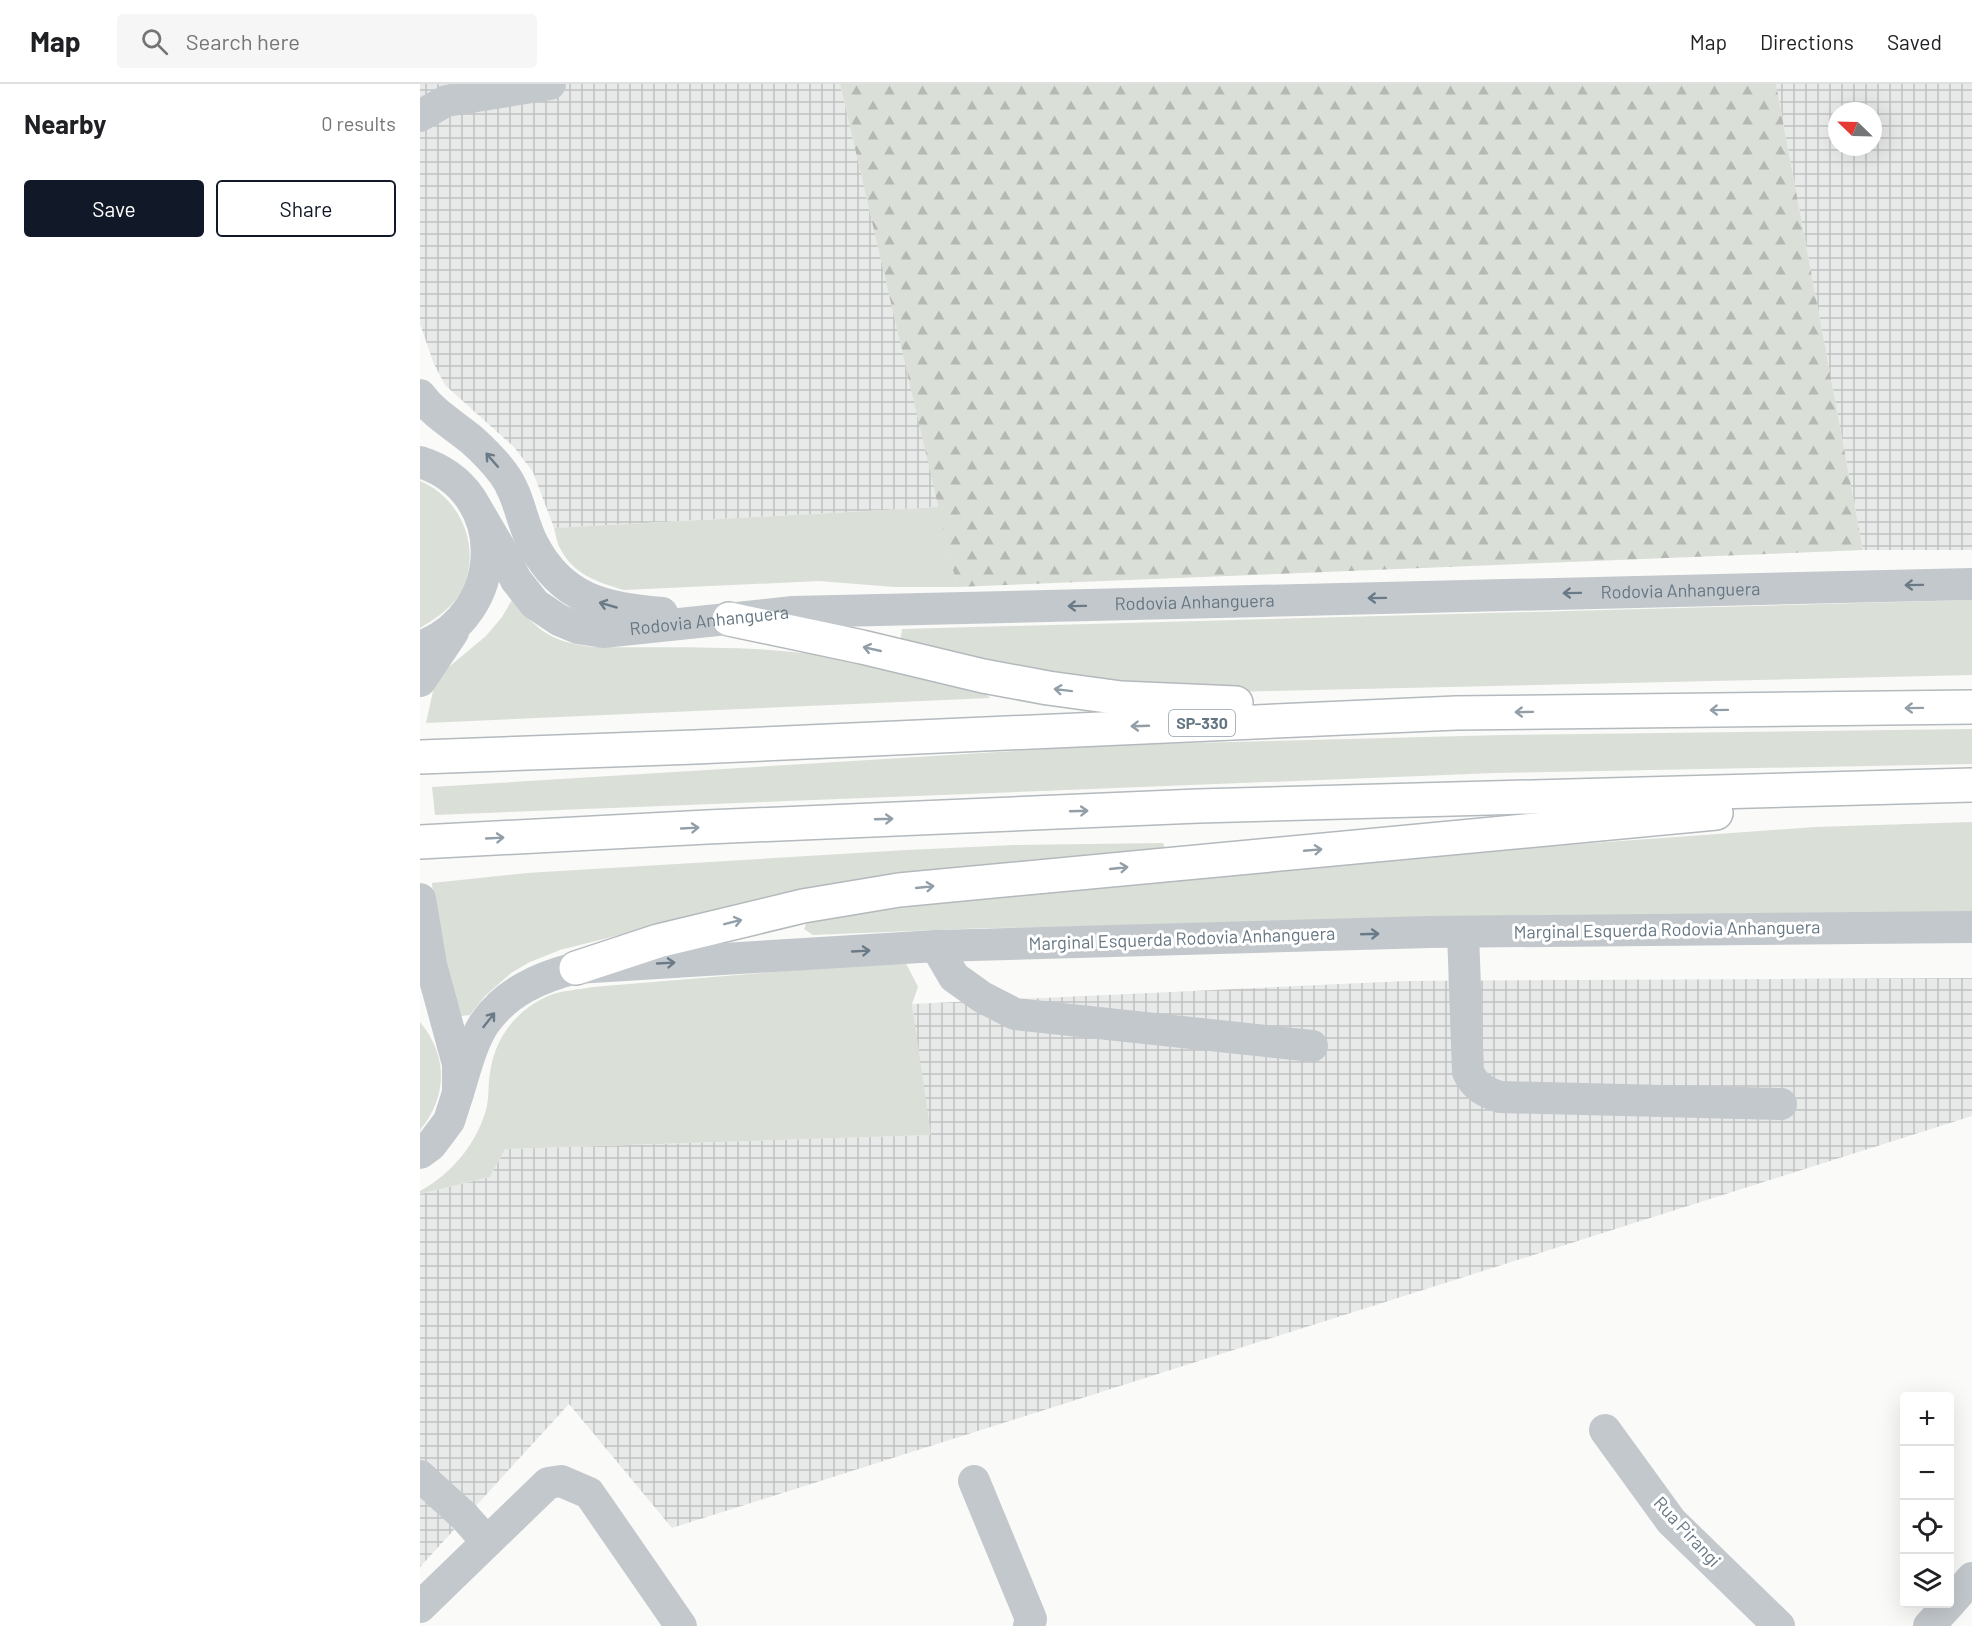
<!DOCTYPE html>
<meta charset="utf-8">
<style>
:root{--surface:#fff;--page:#f6f6f6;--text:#202124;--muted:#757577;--line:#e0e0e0;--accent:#111827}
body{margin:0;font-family:Barlow,sans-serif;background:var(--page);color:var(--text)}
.controls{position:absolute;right:18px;bottom:18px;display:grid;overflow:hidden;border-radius:6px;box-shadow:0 6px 24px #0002}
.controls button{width:54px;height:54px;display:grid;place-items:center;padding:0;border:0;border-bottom:2px solid var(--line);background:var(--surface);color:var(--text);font:30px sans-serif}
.compass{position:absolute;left:1408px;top:18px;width:54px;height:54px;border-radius:50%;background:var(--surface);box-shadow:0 6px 24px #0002;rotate:293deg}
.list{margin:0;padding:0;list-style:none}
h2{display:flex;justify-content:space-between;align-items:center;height:78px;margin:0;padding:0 24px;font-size:26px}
h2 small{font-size:20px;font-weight:400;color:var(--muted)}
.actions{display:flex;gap:12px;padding:18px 24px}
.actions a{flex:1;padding:14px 0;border:2px solid var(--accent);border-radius:6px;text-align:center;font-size:21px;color:var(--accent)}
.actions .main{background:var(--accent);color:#fff}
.icon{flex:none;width:33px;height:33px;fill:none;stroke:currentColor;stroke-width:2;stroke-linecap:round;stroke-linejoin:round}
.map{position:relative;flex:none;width:1552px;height:1542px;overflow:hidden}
header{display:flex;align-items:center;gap:36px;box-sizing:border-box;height:84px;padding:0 30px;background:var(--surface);border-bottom:2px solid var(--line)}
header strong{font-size:28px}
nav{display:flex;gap:33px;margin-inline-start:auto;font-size:21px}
.search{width:420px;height:54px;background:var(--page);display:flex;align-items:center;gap:15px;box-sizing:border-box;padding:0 21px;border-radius:6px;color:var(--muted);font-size:22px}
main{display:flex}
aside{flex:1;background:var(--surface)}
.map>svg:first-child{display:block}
</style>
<header>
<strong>Map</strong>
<div class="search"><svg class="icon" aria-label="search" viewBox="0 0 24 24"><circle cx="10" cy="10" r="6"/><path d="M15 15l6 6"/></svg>Search here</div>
<nav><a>Map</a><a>Directions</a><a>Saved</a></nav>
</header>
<main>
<aside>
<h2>Nearby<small>0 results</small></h2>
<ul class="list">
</ul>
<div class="actions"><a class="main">Save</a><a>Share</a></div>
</aside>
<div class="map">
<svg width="1552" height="1542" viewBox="0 0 1552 1542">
<defs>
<pattern id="industrial-grid" width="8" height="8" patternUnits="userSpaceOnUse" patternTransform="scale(1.5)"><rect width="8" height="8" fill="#e8e9e9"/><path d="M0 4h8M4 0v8" fill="none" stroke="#c0c1c2"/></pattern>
<pattern id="forest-firs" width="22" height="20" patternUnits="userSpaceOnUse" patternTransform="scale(1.5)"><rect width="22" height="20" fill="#dadfd7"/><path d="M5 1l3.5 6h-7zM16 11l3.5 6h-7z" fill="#b4b9b4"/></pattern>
</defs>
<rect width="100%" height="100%" fill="#fafaf8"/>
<!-- industrial -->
<g fill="url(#industrial-grid)" fill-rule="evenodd">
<polygon points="0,0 420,0 519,423 134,444 113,388 94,363 25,301 14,280 0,240"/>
<path d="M1356 0H1552V466H1443ZM1417 27H1453V63H1417Z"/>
<polygon points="1552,894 1552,1032 252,1444 149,1320 0,1483 0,1110 70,1093 85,1065 510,1051 492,920 986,897"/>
</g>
<!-- green -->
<g fill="#dadfd7">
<path d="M0 397C43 415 64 469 39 511 29 526 15 535 0 544Z"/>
<path d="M519 423 537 503H475L399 497 204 506C180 499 154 491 141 466 137 460 136 451 134 444Z"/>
<path d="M92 516C119 548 130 557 172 563 242 564 313 561 383 569 444 576 503 594 563 607L570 614 6 639 15 598 24 587 66 552 82 533Z"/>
<polygon points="1552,516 1552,591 806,608 663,597 480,559 482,545"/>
<polygon points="1552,645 1552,680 1074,689 15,731 12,703 692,661 1082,651"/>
<polygon points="1552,738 1552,834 566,844 393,851 384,845 388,836 542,816 994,772 1395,743"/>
<polygon points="743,759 745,765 282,830 140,866 110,878 91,889 65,912 50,931 41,932 16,848 12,799 107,789 487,766 594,761"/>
<path d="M485 877 498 903 492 920 511 1051 85 1065 70 1093 0 1110V1107C33 1089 58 1058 67 1022 69 1011 68 1000 70 989 75 954 95 927 128 912 142 906 159 906 173 903Z"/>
<path d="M0 938C28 972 28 1012 0 1046Z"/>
</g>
<!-- forest -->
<polygon fill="url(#forest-firs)" points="420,0 1356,0 1443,466 537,503"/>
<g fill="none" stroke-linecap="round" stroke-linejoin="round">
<defs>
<g id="highway">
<polyline points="309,535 442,563 563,592 628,604 701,614 816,619"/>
<polyline points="0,673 275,663 1036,629 1552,623"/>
<polyline points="0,758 287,743 778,722 1552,701"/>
<polyline points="156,884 238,857 383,822 479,806 1296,729"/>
</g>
</defs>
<!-- highway casing -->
<use href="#highway" stroke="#b4b9bd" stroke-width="36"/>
<!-- minor -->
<g stroke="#c3c8cc" stroke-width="32">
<polyline points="0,32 26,17 130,0"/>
<path d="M0 311C14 330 34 341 52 356 63 366 74 377 83 389 99 410 101 437 113 460 142 516 185 524 242 529"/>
<path d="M0 378C90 406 88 530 0 563"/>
<path id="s1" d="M58 427 82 468 96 496 115 520 139 536 158 544 183 548 373 528 1552 500"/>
<polyline points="0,597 33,548"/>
<polyline points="0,815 11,881 38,980 38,1009 29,1037 11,1061 0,1069"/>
<path d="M1043 848 1048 988C1055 1003 1065 1008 1080 1013L1361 1020"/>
<polyline points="516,862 534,893 562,913 595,930 892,962"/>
<path d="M38 1009C45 987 51 960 64 940 86 908 120 893 156 884L516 862 1010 848 1552 843"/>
<polyline points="1185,1346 1251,1437 1359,1542"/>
<polyline points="0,1392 44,1432 67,1458"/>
<polyline points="554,1397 611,1535 609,1542"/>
<polyline points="1530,1519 1552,1494"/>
<polyline points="0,1523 128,1399 141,1397 169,1409 261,1542"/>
<polyline points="1509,1542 1529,1520"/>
</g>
<!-- highway -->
<use href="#highway" stroke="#fff" stroke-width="33"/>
</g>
<!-- one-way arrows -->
<defs><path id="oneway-shaft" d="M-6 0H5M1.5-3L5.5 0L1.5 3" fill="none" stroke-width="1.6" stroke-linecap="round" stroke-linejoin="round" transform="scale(1.5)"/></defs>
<g stroke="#6a7a87">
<use href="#oneway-shaft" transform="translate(72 376) rotate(-131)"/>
<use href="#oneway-shaft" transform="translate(1494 501) rotate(179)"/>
<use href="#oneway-shaft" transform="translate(1152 509) rotate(179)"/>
<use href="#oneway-shaft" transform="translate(957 514) rotate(179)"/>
<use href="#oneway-shaft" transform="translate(188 521) rotate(-164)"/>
<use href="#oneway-shaft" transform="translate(657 522) rotate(179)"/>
<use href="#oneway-shaft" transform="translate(950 850) rotate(-2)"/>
<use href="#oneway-shaft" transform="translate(441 867) rotate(-3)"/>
<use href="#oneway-shaft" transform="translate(246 879) rotate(-3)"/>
<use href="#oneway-shaft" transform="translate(69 936) rotate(-52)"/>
</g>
<g stroke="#939fa8">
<use href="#oneway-shaft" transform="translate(452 565) rotate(-167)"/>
<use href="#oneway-shaft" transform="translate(643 606) rotate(-173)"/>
<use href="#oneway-shaft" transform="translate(1494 624) rotate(179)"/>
<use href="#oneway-shaft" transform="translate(1299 626) rotate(179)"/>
<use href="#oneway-shaft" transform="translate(1104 628) rotate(179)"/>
<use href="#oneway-shaft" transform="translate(720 642) rotate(178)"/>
<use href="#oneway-shaft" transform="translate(659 727) rotate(-2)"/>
<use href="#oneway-shaft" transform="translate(464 735) rotate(-2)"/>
<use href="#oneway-shaft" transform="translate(270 744) rotate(-3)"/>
<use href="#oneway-shaft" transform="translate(75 754) rotate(-3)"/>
<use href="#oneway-shaft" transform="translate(893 766) rotate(-5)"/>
<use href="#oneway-shaft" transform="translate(699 784) rotate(-6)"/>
<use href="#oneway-shaft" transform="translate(505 803) rotate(-6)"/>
<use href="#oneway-shaft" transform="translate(313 838) rotate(-14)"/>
</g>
<g text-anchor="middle" stroke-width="6" stroke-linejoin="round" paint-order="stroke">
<!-- shield labels -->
<rect fill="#fff" stroke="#939fa8" stroke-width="1.5" x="749" y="626" width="66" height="26" rx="4.5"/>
<g font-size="16" font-weight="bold" fill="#657683">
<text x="782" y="645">SP-330</text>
</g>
<!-- street labels -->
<g font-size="18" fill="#657683" stroke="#fff">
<text dy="6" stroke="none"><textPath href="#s1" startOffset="1263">Rodovia Anhanguera</textPath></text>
<text dy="6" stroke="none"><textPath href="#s1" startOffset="777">Rodovia Anhanguera</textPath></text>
<text dy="6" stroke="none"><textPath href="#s1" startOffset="291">Rodovia Anhanguera</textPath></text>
<text transform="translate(1247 846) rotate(-1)" y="6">Marginal Esquerda Rodovia Anhanguera</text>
<text transform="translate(762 855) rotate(-2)" y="6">Marginal Esquerda Rodovia Anhanguera</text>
<text transform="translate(1267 1448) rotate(47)" y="6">Rua Pirangi</text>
</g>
</g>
</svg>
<div class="controls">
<button>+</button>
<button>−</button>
<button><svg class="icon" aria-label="locate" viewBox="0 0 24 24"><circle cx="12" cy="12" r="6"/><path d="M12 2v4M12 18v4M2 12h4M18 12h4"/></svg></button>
<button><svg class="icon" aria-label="layers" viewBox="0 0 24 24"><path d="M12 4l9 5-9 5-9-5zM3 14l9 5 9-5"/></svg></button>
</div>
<svg class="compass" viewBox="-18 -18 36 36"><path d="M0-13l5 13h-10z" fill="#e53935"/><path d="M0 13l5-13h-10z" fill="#757577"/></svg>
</div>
</main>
